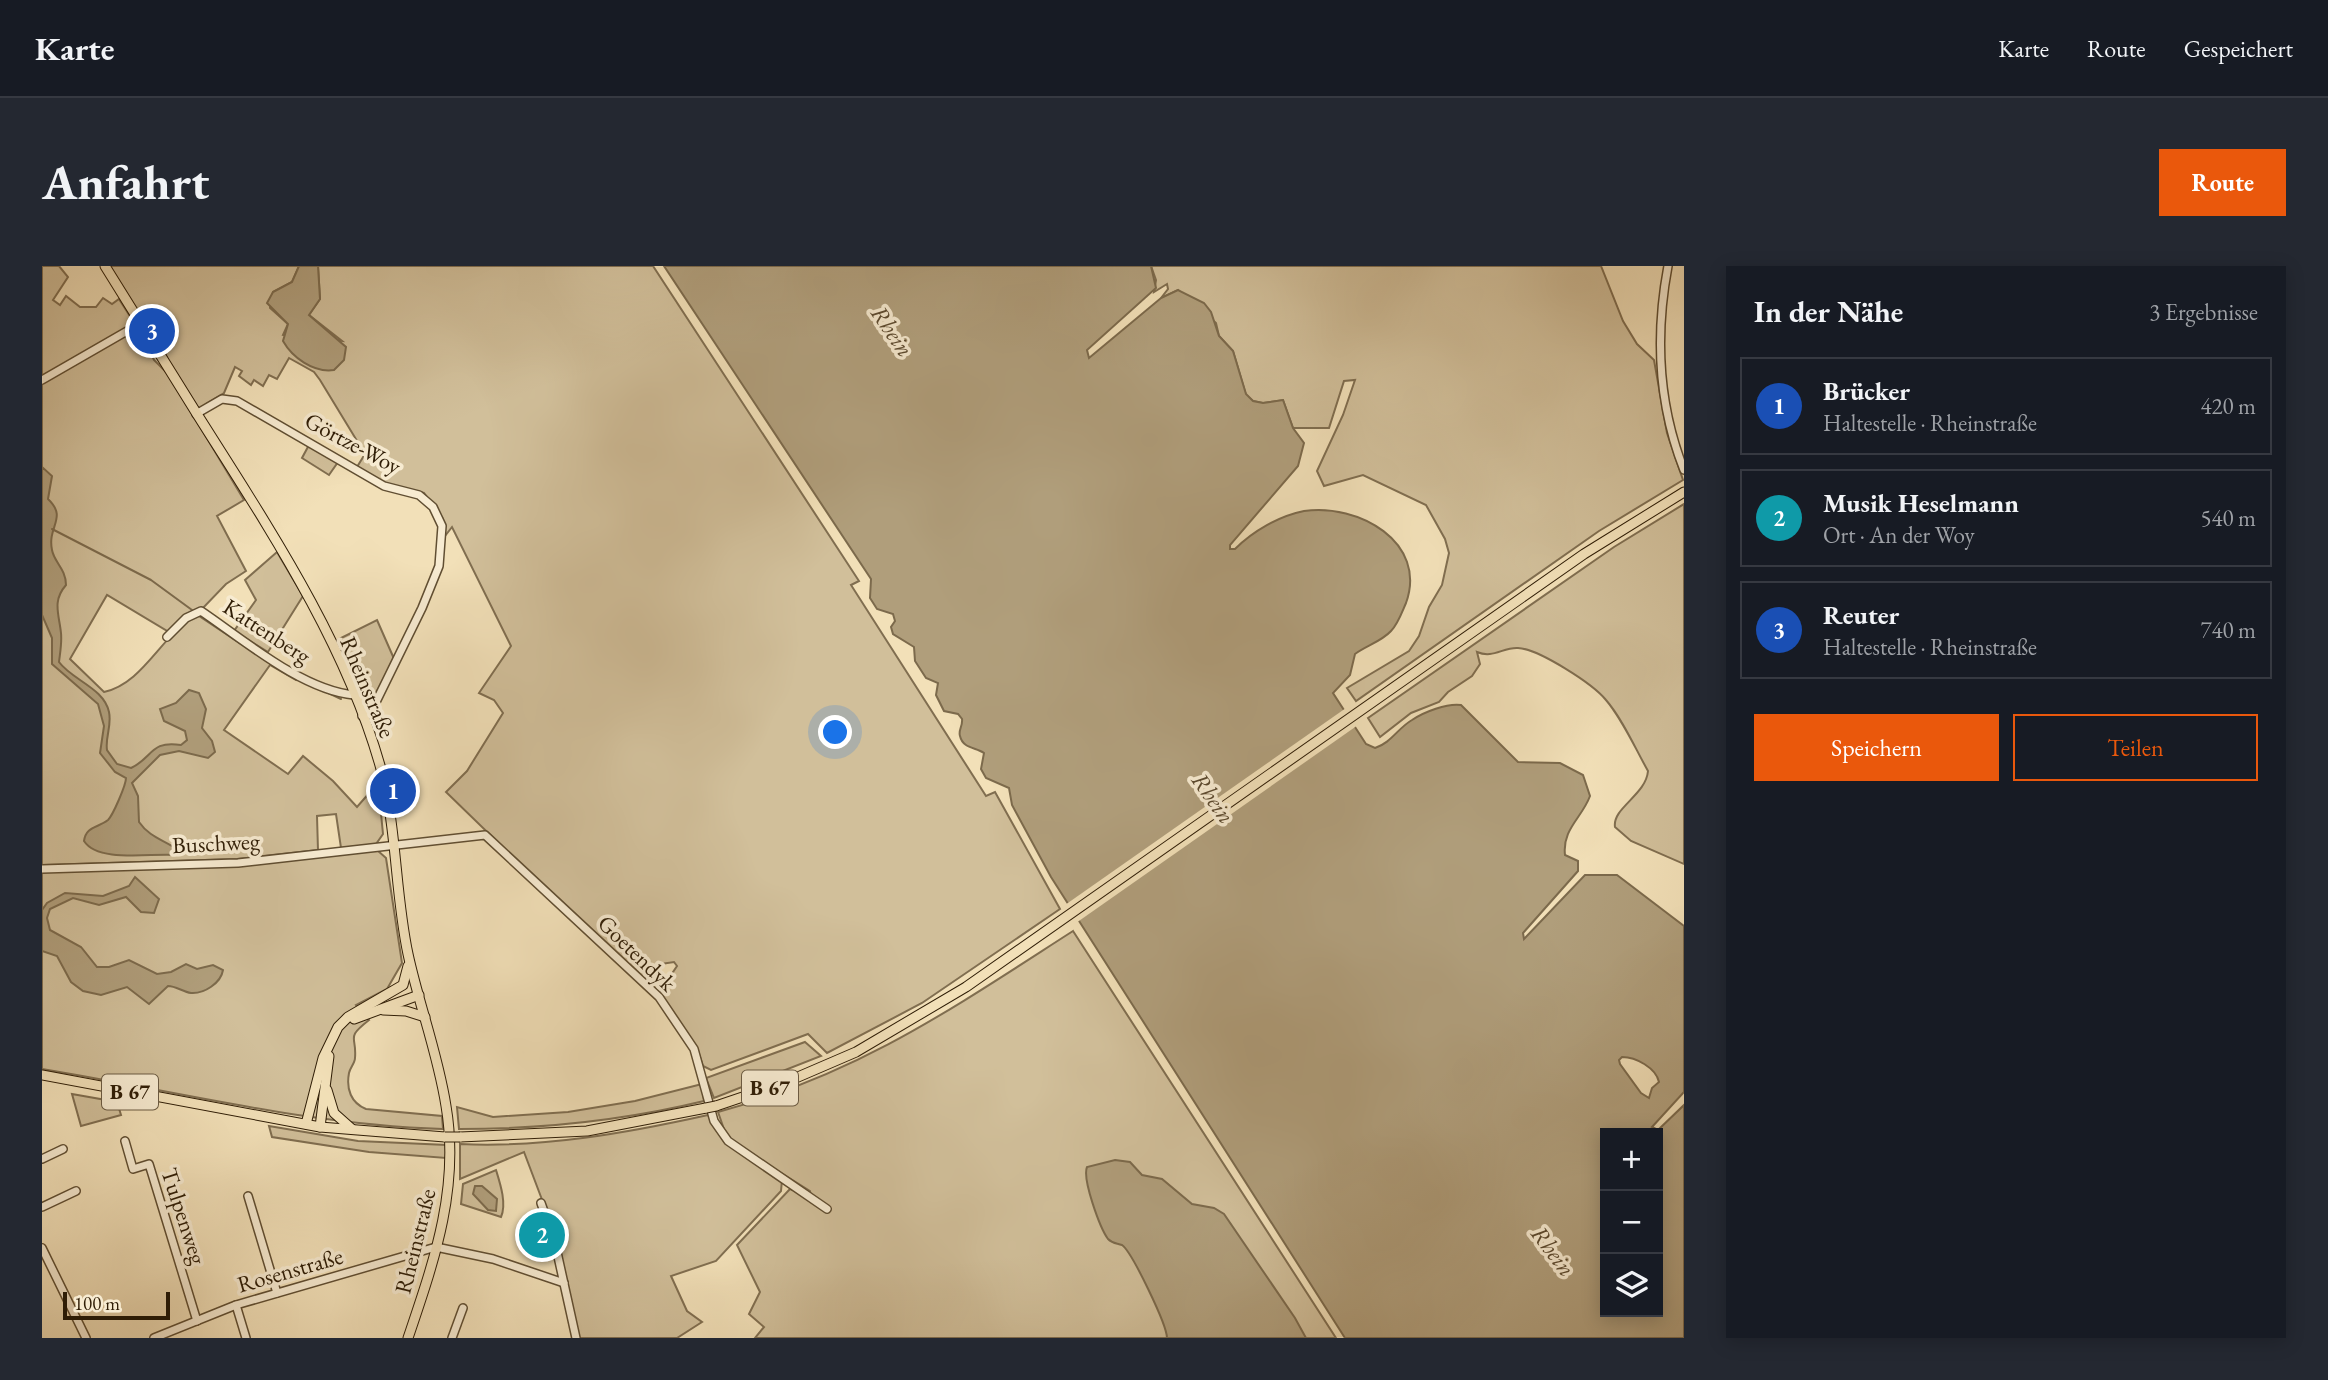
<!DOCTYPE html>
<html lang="de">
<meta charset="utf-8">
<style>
:root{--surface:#171b24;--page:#242831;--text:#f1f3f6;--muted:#9ea1a6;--line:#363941;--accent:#ea580c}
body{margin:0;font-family:"EB Garamond",serif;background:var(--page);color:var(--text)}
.controls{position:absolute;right:21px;bottom:21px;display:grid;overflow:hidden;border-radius:0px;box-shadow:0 4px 18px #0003}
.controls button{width:63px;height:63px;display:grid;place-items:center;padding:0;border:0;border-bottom:2px solid var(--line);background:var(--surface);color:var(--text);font:35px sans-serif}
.scale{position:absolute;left:21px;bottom:18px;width:107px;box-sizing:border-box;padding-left:7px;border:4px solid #2f1d06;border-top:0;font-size:19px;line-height:24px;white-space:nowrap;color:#2f1d06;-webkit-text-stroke:5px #f7ebd1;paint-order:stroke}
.you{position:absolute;left:794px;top:467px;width:24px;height:24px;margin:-18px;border:5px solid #fff;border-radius:50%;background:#1a73e8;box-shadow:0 0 0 10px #1a73e833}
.badge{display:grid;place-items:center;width:46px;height:46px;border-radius:50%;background:var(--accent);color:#fff;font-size:23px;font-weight:700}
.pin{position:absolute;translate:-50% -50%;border:4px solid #fff;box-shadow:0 2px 7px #0006}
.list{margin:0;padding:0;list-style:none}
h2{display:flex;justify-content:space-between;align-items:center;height:91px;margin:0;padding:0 28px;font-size:30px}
h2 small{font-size:23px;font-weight:400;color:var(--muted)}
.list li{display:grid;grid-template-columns:46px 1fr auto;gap:21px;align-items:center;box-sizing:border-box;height:98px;margin:0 14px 14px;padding:0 14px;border:2px solid var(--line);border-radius:0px}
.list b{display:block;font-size:26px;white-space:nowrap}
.list p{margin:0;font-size:23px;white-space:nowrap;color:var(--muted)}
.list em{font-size:23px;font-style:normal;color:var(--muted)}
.actions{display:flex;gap:14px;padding:21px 28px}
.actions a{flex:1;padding:16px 0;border:2px solid var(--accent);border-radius:0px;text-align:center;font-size:24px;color:var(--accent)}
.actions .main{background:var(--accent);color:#fff}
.icon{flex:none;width:38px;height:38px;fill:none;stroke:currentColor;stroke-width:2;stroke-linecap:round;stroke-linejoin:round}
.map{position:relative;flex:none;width:1642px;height:1072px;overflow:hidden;border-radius:0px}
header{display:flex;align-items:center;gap:42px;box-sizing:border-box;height:98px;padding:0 35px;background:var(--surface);border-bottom:2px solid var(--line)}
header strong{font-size:33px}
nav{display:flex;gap:38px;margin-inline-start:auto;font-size:24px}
.intro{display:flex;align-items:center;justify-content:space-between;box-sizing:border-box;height:168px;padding:0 42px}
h1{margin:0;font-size:49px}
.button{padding:18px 32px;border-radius:0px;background:var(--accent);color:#fff;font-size:24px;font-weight:700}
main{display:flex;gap:42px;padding:0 42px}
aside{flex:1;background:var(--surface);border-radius:0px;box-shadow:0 4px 18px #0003}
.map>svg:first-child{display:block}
</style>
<header>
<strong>Karte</strong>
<nav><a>Karte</a><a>Route</a><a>Gespeichert</a></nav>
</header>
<div class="intro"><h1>Anfahrt</h1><a class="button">Route</a></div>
<main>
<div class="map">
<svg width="1642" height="1072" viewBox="0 0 1642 1072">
<rect width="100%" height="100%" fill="#f2e0b8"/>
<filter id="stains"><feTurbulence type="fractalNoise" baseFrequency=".00286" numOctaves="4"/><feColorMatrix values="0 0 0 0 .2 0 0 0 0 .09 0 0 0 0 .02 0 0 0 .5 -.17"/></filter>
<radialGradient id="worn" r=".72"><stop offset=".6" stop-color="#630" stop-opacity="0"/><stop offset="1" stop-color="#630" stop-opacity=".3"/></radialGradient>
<!-- green -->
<g fill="#d1bf9a" stroke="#806e50" stroke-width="2">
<polygon points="0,0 17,0 26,11 11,34 18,39 24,30 38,41 54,41 61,32 70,38 77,33 91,55 89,60 0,111"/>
<polygon points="66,0 257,0 250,16 231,26 228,42 246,58 241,69 300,75 267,49 278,33 276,0 611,0 817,315 809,319 944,530 953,526 1018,643 880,737 785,787 766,768 669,804 661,800 655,782 617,727 635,700 632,696 619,698 602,712 509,628 404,526 425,505 461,447 452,434 437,427 469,380 410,261 403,270 401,253 382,227 343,218 315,201 323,188 278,114 272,106 247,92 235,113 227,109 221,120 212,114 209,119 197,110 200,105 193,101 182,127 164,138 166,143 160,149 128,99 118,75 94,43"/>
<polygon points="1109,0 1559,0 1581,55 1595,78 1612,94 1625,167 1641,214 1557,265 1314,435 1305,422 1367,385 1377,370 1387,341 1400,319 1407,287 1403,273 1384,239 1321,209 1282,220 1275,205 1301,149 1313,114 1302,115 1287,162 1251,162 1241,134 1221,137 1211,135 1204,129 1191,85 1177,70 1174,57 1136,24 1119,32 1126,23 1125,18 1112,26 1114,14"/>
<path d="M91 64 99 66 112 94 127 109 202 234 175 250 204 305 184 318 160 343 127 366 65 329 28 393 62 426C103 417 120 366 157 348L256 412 254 414 228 399 182 464 246 508 261 490 291 515 315 541 336 517 341 568 334 578 299 582 294 548 275 550 276 584 195 593 0 599V116Z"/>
<polygon points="267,179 296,196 287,209 260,192"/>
<path d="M1642 238V598L1589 575 1573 561C1570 542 1604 529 1606 505 1593 482 1581 454 1564 434 1551 418 1497 383 1476 382 1461 381 1451 393 1435 386L1438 398 1430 410 1406 426 1397 436 1369 447 1338 471 1326 452 1572 281Z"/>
<polygon points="235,286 261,330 226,386 192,365 214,334 203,314"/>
<polygon points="335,354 353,395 329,435 299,372"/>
<path d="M335 584 344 592 360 697 345 723 314 739 327 754C303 773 315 769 313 792 313 797 308 802 307 807 304 823 309 837 324 843L400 850 401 863C265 859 134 825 0 803V606L107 602Z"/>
<path d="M1031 665 1294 1072H713L722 1061 707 1048 718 1026 695 979 748 923 769 931 768 925 693 878 683 866 676 846C817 808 911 742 1031 665Z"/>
<polygon points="763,776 779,790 672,832 664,812"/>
<path d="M660 818 662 835C580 855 501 863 417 863L415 841 451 851 526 846 593 835Z"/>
<polygon points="30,828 75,836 79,849 39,860"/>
<path d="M666 849 683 877 740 914 739 925 674 995 629 1010 645 1045 660 1056 635 1072H537L516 976 482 886 418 913V878C501 882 585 867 666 849Z"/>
<polygon points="227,860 316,875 405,879 404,892 327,886 230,871"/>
<path d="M454 904C458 917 465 938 459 951L419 938 421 918Z"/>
</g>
<!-- water -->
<g fill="#b09e7b" stroke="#7c6a4c" stroke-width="2" fill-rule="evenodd">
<path d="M257 0H276L278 33 267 49 304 81 302 94 292 104C271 107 250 91 241 75L246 58 225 37 231 26 250 16Z"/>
<path d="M622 0H1109L1114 22 1045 84 1047 92 1119 32 1136 24 1162 37 1169 46 1177 70 1191 85 1204 128 1211 135 1221 137 1241 134 1251 162 1262 177 1256 200 1188 279V283H1193C1211 265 1237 250 1262 245 1316 237 1386 276 1364 337 1360 346 1356 358 1349 365 1340 375 1324 380 1313 388L1308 409 1291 427 1324 478 1333 482C1349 477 1356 462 1370 454 1382 446 1405 437 1419 439L1476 496 1518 497 1541 509 1548 530C1540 552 1520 563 1523 589L1536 595V605L1481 667 1482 673 1543 609H1575L1642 660V826L1610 861 1616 864 1642 839V1072H1303L1009 611 970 539 967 522 944 512 939 503 942 487C934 481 921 483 918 470 916 464 921 460 920 453L916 448 902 445 894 429 896 417 884 412 873 395 872 381 851 368 849 361 853 355 851 348 835 343 828 332 829 313ZM1580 791C1594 791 1614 802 1617 816L1610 822 1607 832 1599 827 1578 798 1577 794ZM1563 867H1616V1046H1563Z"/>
<path d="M0 201 10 210 6 233C26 252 5 260 10 284 12 296 24 303 24 319 10 335 17 348 19 367 20 377 18 387 17 396 30 414 62 422 67 446 70 460 63 471 65 484L75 498 89 502C111 492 108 474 139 479L145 474 143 465 122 455 118 443 134 437 147 424 157 427 164 443 160 462 170 475 173 486 166 492 137 485 118 489 90 517 96 530 97 556C108 572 123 574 136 584L133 589C109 587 56 597 42 575 44 560 56 562 66 554 71 549 84 519 84 512L73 506 58 487 62 460 56 438 10 398V372L0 349Z"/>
<path d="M93 611 117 633 112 647 99 646 84 631 57 639 31 632 8 643 5 652 8 664 39 681 55 701H67L87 694 115 708 129 706 144 698 155 703 171 699 181 704C179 717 162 728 149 727 141 726 134 720 126 720L107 738 85 721 59 729 41 725 29 716 15 690 0 685V644L5 637 23 627 61 630 87 620Z"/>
<path d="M1073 894 1088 896 1100 909 1120 913 1150 938 1172 942 1182 948 1253 1052 1264 1072H1125C1125 1059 1090 986 1080 979 1075 977 1071 978 1066 973 1058 962 1040 913 1045 901Z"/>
<polygon points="433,920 440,920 455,933 454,945 446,944 431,928"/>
</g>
<!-- pier -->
<polygon fill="#f2e0b8" points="1304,442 1316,459 1034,657 1023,639"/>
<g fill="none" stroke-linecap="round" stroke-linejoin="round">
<!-- stream -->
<g stroke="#7c6a4c" stroke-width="2">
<polyline points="10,263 109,314 150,344"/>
<polyline points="157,350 199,378"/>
<polyline points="280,424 299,433"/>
</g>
<defs>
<g id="minor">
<path d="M1626 0C1613 69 1616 138 1642 204"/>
<polyline points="0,114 99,57"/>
<polyline points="154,148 180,133 195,135 342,220 377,229 391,241 400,260 397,300 380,342 332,440 320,450"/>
<path d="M125 371 144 352 159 345C202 374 260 424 312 429"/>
<polyline points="0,603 196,597 443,569 617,731 652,783 672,855 686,875 785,943"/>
<polyline points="83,875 91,903 107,898 155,1055"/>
<polyline points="0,893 21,883"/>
<polyline points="206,930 235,1027"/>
<polyline points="499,937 513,977 534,1072"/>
<polyline points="0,941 34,925"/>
<polyline points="0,982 44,1072"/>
<polyline points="194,1039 204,1072"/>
<polyline points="112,1072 194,1039 394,981 451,993 522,1017"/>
<polyline points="410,1072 421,1042"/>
</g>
<g id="major">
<path d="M63 0C94 49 124 99 155 148 225 259 304 376 339 503 355 563 353 627 366 688 377 739 396 788 404 840 418 922 392 995 366 1072"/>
<polyline points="341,744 364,745 383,751"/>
<polyline points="312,753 377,729"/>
<polyline points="0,809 278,861 403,871"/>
<polyline points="285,824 292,847 310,863"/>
<polyline points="674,840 742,817 814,786 924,721 1542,288 1642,226"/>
<polyline points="264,858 281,792 296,761 306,751 361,719 366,700"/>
<polyline points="278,861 287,790"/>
<polyline points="418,871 545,865 664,842"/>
</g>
</defs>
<!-- minor casing -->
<use href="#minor" stroke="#604e32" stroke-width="10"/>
<!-- major casing -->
<use href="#major" stroke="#2f1d06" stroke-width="11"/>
<!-- minor -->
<use href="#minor" stroke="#f7ebd1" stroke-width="7"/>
<!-- major -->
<use href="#major" stroke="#f2e0b8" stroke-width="9"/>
<defs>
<g id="major-bridge">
<polyline points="664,842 674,840"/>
<polyline points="403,871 418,871"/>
</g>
</defs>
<!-- major-bridge casing -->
<use href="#major-bridge" stroke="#2f1d06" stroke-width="11" stroke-linecap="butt"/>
<!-- major-bridge -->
<use href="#major-bridge" stroke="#f2e0b8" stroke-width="9"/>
</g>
<g text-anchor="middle" stroke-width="7" stroke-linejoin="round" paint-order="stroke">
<!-- shield labels -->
<g fill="#f7ebd1" stroke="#6b5b43" stroke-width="2">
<rect x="700" y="804.5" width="56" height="35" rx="5"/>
<rect x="60" y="808.5" width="56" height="35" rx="5"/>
</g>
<g font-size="21" font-weight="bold" fill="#2f1d06">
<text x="728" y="829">B 67</text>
<text x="88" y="833">B 67</text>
</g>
<!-- street labels -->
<g font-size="23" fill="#2f1d06" stroke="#f7ebd1">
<text transform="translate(311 177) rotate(28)" y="8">Görtze-Woy</text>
<text transform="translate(225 365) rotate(33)" y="8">Kattenberg</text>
<text transform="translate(326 421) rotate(67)" y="8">Rheinstraße</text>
<text transform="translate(174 577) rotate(-3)" y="8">Buschweg</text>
<text transform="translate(595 687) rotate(44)" y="8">Goetendyk</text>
<text transform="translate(142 950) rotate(72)" y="8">Tulpenweg</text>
<text transform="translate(373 975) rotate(-76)" y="8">Rheinstraße</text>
<text transform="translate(248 1004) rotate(-16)" y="8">Rosenstraße</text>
</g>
<!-- water labels -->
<g font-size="24" font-style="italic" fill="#5c4a2f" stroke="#f7ebd1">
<text transform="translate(850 65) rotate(56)" y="8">Rhein</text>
<text transform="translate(1171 532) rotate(55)" y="8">Rhein</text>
<text transform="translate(1511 985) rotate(53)" y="8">Rhein</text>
</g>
</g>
<rect width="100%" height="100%" filter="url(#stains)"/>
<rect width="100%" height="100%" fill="url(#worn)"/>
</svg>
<div class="controls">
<button>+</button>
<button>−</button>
<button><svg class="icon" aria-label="layers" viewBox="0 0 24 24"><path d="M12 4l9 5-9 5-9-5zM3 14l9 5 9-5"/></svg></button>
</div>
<div class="scale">100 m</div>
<div class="you"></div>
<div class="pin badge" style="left:351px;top:525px;background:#1a4fb4">1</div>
<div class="pin badge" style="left:500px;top:969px;background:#0f9aa8">2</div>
<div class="pin badge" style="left:110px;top:65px;background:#1a4fb4">3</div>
</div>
<aside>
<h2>In der Nähe<small>3 Ergebnisse</small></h2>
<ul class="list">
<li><span class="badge" style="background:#1a4fb4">1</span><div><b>Brücker</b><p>Haltestelle · Rheinstraße</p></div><em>420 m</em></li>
<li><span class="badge" style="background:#0f9aa8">2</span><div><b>Musik Heselmann</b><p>Ort · An der Woy</p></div><em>540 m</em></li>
<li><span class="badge" style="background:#1a4fb4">3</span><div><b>Reuter</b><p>Haltestelle · Rheinstraße</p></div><em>740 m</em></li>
</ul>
<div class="actions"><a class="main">Speichern</a><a>Teilen</a></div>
</aside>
</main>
